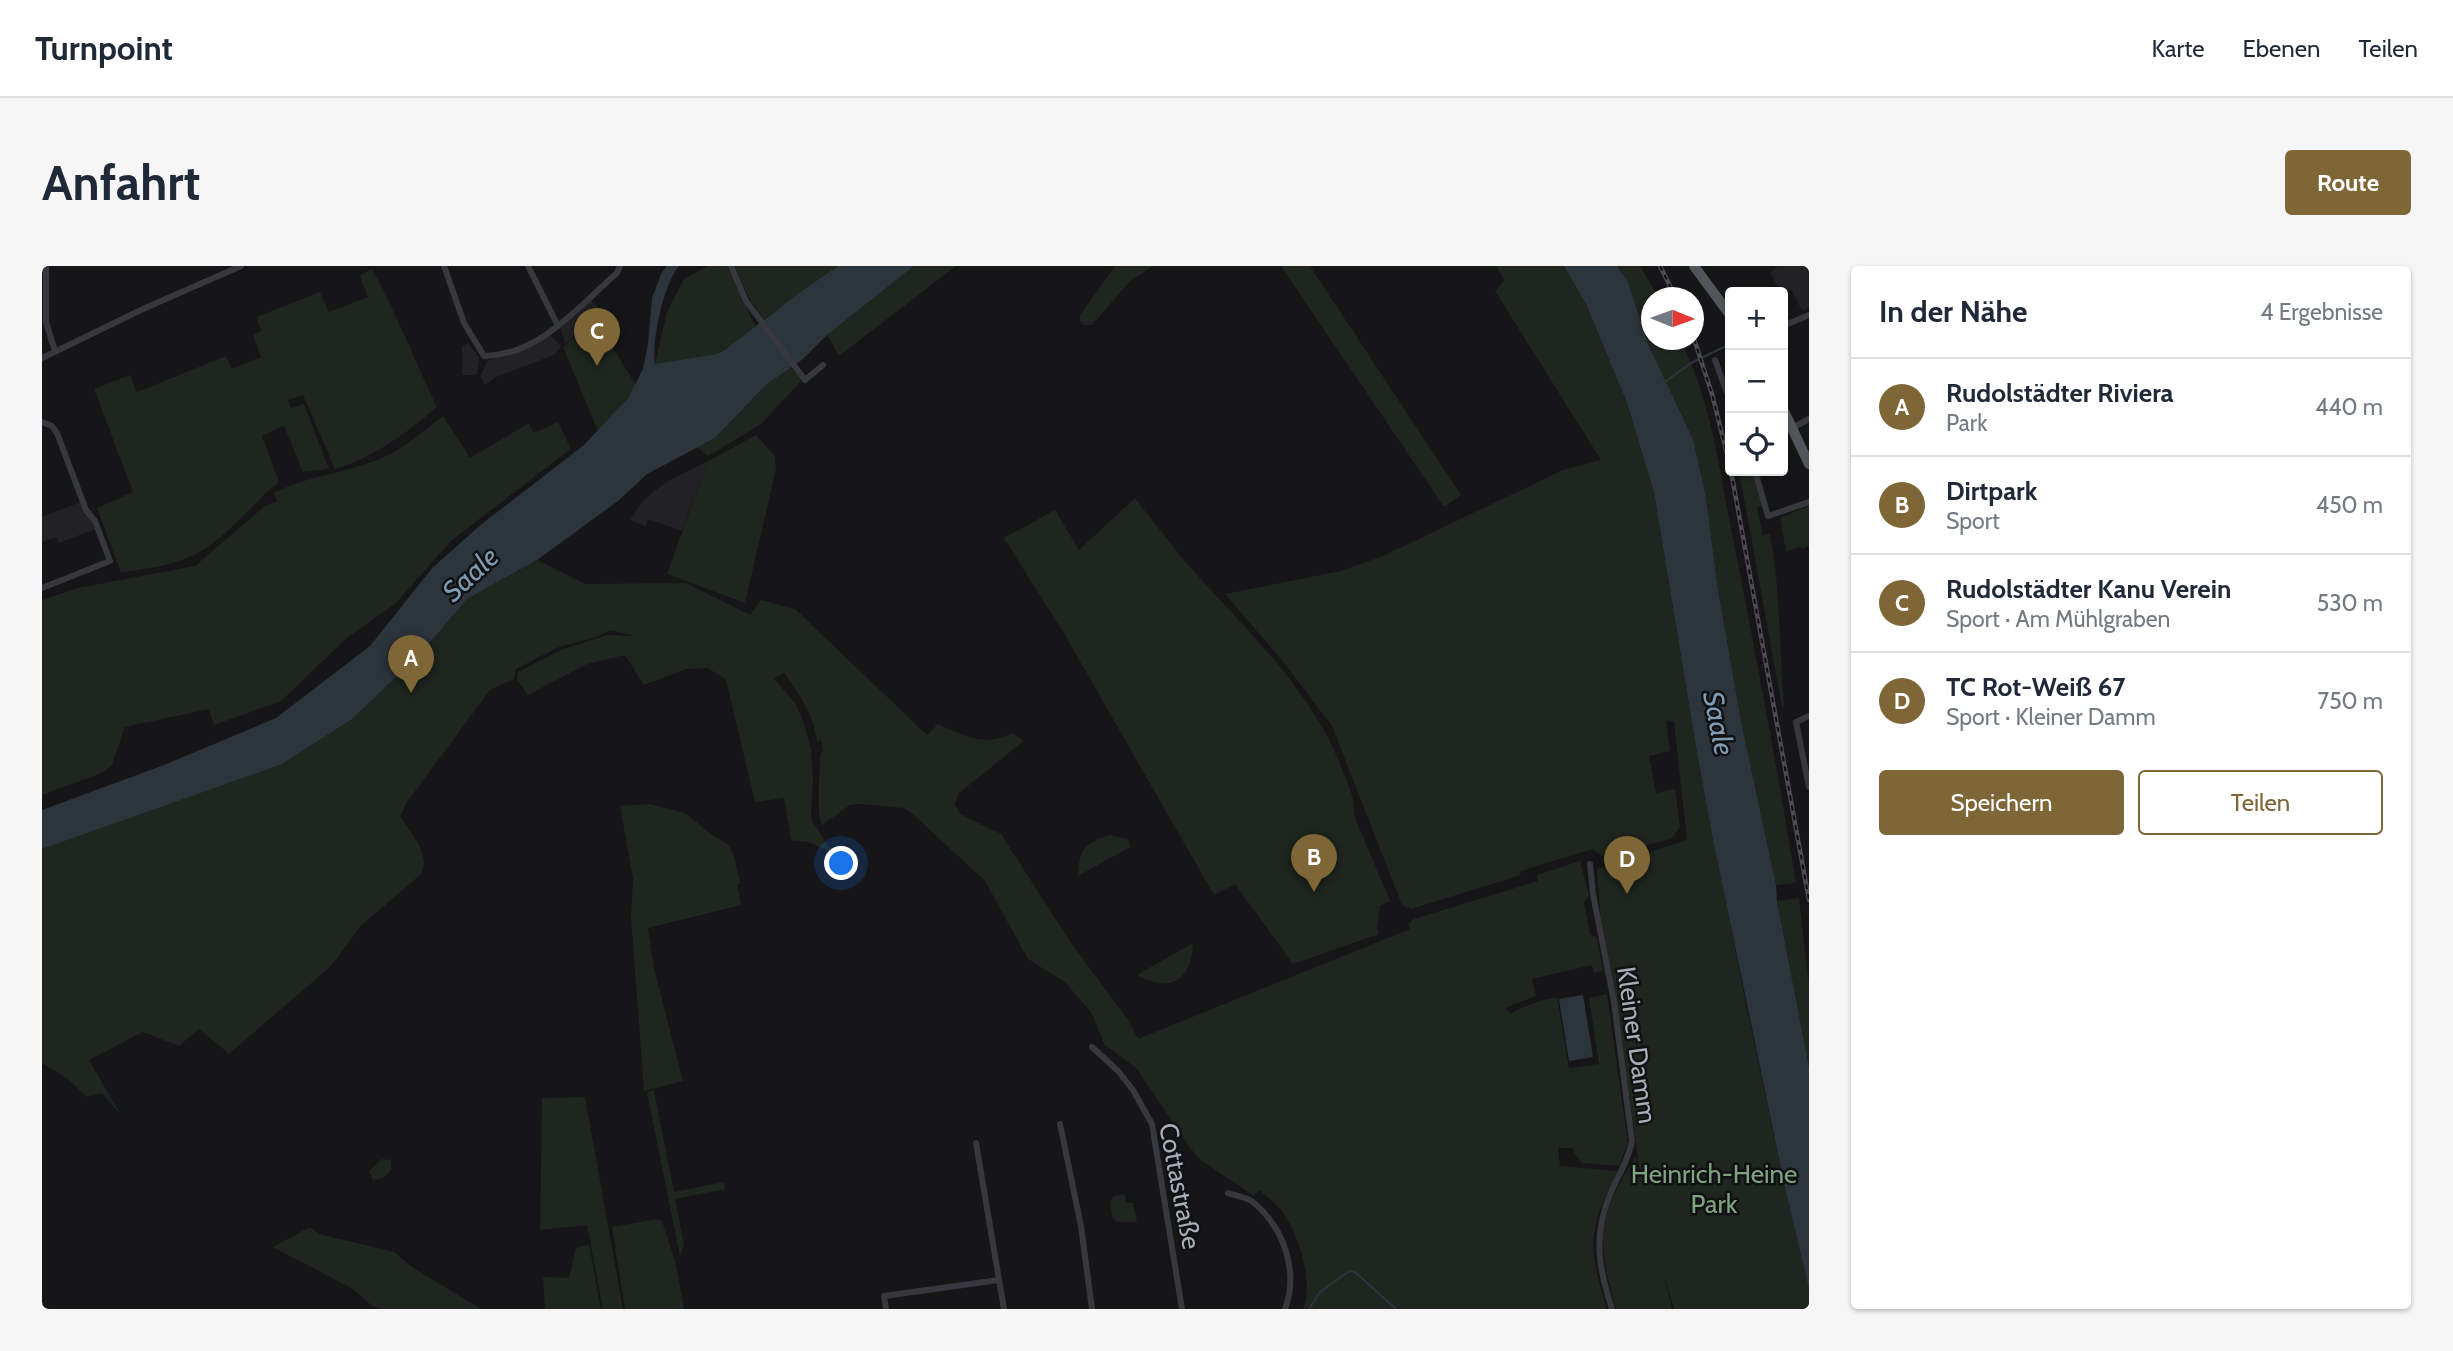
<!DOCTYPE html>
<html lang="de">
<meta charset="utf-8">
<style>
:root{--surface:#fff;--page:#f6f6f7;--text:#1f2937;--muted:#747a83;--line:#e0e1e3;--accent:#7e6636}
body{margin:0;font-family:Cabin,sans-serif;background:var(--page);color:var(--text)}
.controls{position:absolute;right:21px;top:21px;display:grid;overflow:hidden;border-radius:7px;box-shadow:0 2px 5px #0004}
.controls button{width:63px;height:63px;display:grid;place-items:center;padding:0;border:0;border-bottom:2px solid var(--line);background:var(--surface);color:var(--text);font:35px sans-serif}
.compass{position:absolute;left:1599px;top:21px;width:63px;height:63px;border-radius:50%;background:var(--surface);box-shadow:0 2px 5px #0004;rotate:91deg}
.you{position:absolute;left:800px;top:598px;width:24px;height:24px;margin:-18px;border:5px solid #fff;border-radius:50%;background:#1a73e8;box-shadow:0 0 0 10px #1a73e833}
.badge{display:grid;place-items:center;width:46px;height:46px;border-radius:50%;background:var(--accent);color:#fff;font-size:23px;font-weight:700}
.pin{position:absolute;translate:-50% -58px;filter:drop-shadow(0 2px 4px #0008)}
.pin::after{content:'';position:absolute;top:37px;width:24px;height:21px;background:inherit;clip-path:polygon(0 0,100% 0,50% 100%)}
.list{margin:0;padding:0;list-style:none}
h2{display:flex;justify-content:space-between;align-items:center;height:91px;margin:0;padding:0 28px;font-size:30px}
h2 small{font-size:23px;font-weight:400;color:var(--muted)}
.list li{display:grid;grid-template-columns:46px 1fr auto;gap:21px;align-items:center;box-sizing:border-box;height:98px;padding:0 28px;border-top:2px solid var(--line)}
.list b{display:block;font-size:26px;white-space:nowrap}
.list p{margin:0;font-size:23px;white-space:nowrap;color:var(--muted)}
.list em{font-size:23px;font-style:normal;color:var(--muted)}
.actions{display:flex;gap:14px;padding:21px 28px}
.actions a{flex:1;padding:16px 0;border:2px solid var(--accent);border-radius:7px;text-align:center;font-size:24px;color:var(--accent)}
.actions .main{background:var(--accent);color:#fff}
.icon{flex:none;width:38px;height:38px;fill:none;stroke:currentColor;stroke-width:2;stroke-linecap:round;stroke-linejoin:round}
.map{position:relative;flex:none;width:1767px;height:1043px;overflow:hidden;border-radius:7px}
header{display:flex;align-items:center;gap:42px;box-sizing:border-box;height:98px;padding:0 35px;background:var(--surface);border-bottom:2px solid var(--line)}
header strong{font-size:33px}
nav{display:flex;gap:38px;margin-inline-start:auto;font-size:24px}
.intro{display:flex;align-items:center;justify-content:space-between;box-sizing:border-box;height:168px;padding:0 42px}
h1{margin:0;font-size:49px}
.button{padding:18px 32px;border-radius:7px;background:var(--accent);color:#fff;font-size:24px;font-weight:700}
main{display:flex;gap:42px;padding:0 42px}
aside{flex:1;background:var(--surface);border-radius:7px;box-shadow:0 2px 5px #0004}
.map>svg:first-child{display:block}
</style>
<header>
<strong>Turnpoint</strong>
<nav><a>Karte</a><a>Ebenen</a><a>Teilen</a></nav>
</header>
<div class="intro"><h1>Anfahrt</h1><a class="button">Route</a></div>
<main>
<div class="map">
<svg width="1767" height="1043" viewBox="0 0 1767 1043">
<rect width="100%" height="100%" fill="#161618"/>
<!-- built -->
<g fill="#222225">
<polygon points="1736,0 1767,0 1767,42 1760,45 1750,25 1738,24 1728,7"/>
<polygon points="549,33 560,46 523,78 519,62"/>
<polygon points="508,69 519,80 512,89 454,111 443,119 438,110 446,94 481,84"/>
<polygon points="426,77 437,91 437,98 434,109 420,109 420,81"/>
<polygon points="666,195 640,265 606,253 604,260 588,254 601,235 610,227 626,215"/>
<polygon points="41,235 56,262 17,277 14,271 0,276 0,251"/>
</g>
<!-- green -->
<g fill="#1e261f">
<polygon points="666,0 685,0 713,60 692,78 675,88 613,98 625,46 642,13"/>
<polygon points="692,0 796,0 722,53 708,34"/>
<polygon points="872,0 914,0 797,90 785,69"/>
<polygon points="1073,0 1111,0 1088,15 1050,59 1042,59 1038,55 1038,49"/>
<polygon points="1239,0 1268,0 1419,229 1402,241"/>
<path d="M1454 0H1522L1544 38 1585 137 1612 226 1653 475 1704 738 1743 922 1767 1023V1043H1632L1622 1010 1630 1043H1574C1567 1019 1560 992 1561 966 1563 942 1581 910 1594 890L1599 914 1579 769 1559 656 1555 603 1645 574 1632 456 1624 454 1628 485 1607 490 1614 527 1633 523 1638 561 1629 573 1560 590 1551 583 1485 603 1478 606 1479 609 1369 643 1360 639 1290 460 1240 394 1183 328 1299 305 1341 290 1521 204 1559 194 1453 25 1463 14Z"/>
<path d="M1575 0H1598L1617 31 1610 32V74H1638C1669 132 1677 203 1690 267 1713 384 1735 500 1754 617L1734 619 1700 460 1676 324 1664 231 1651 173 1606 78 1586 16Z"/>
<path d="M330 3C355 47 373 96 395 141 363 168 333 191 293 203L261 129 246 134 249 142 262 138 287 203 261 206 242 160 220 170 237 216C211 237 183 273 154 288 132 300 103 302 79 307L55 242 91 226 52 123 88 109 95 126 184 90 190 103 219 91 211 69 219 65 215 51 278 26 287 46 326 31 318 10Z"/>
<polygon points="553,54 594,119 586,132 556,165 521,81"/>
<polygon points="748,101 760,114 719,158 666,190 655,181 673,172 725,118"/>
<path d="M401 150 428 192 487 157 492 167 516 156 529 183 410 274 353 338 306 371 239 435 172 459 167 443 83 461 70 499 60 507 0 529V334L36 322 153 300 223 240 235 235 232 227C266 209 307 207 342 191 363 182 382 164 401 150Z"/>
<polygon points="714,169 733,190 734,203 703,337 625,308 666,195"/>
<path d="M1697 205H1711L1721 240 1715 242 1721 269 1728 268C1739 325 1737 383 1742 441H1740Z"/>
<path d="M1093 232C1111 255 1128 278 1147 300 1204 364 1272 425 1302 508 1308 522 1313 534 1312 549L1348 635 1338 640 1335 662 1337 668 1251 698 1193 618 1172 629 1024 371 962 272 1013 244 1037 284Z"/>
<polygon points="1767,240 1767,280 1760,283 1758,280 1744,286 1738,252"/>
<path d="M495 294 543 318 644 317 708 349 719 334 753 343 885 469 896 458C926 471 939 481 971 467L982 475 917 527 913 538 918 548 959 568 1029 677 1087 755 1096 773 1368 663 1366 658 1372 653 1496 615 1495 609 1538 595 1547 629 1542 637 1548 668 1555 672 1561 705 1552 707 1550 699 1490 713 1494 730 1463 742 1469 748C1477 741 1503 733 1515 731L1527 802 1557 798 1547 732 1565 728 1586 878 1577 900 1540 897 1532 887 1531 882H1516L1518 900 1576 905C1567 923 1557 942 1553 962 1547 987 1558 1019 1565 1043H1261C1272 1018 1257 968 1241 947 1235 938 1225 931 1217 924L1212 930 1159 894 1149 883 1095 803 1062 778 1050 748 1024 717 986 693 943 615 873 550 862 542 818 538 808 539 780 559C774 548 778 505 778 489L781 485 779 474 775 476C772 450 757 427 742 407L732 413 754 438 763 461 769 484 771 512 769 553 790 586 766 576 749 574 742 532 713 536 684 414 666 402 644 403 602 419 583 389 545 398 486 429 475 414 476 406 519 384 565 369 594 370 568 364 554 371 517 381 474 403 472 413 448 424 365 536 358 550C368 566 390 590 379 608L319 660 289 700 187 788 157 763 137 780 101 766 47 794 79 849 60 827 45 831 25 812 0 797V583L75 556 379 387 425 333Z"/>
<polygon points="607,538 643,547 670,569 687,579 692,590 698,617 695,618 699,639 606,662 612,703 641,815 602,825 589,651 591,612 578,540"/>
<path d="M1067 569 1086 573 1088 581 1036 610C1037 584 1042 577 1067 569Z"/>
<polygon points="1757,632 1767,719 1767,801 1735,635"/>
<path d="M1151 677C1150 714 1128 728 1095 709Z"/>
<polygon points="612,824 632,926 682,916 683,923 633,933 642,979 638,990 605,826"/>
<polygon points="543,831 581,1043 561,1043 545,959 498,964 500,832"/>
<polygon points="340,893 349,894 349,904 341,912 331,914 327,905"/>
<polygon points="1083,928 1084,937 1091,937 1095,956 1075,956 1070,951 1068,936 1072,930"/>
<polygon points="616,953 620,955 634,999 642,1043 583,1043 570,961"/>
<polygon points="268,961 277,968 352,986 370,1001 439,1043 338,1043 329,1039 311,1023 231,981"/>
<polygon points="547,978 559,1043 503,1043 501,1011 527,1012 534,982"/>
</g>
<!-- water -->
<g fill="#2c353c">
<path d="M625 0H637C622 17 609 76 613 98L675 88 684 83 757 27 796 0H872L785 69 761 93 725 118 673 172 605 208 576 235 495 294 425 333 379 387 310 453 240 498 0 583V544L122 499 234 452 328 380 391 301 441 257 542 179 586 132 601 103 606 78 610 32 620 6Z"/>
<polygon points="1522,0 1575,0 1586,16 1606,78 1651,173 1664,231 1676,324 1700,460 1734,619 1735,635 1767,801 1767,1023 1743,922 1670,568 1653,475 1612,226 1585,137 1544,38"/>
<polygon points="1541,729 1551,791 1527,795 1517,733"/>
</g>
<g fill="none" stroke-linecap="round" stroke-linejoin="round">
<!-- stream -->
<g stroke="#2c353c" stroke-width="2">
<polyline points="1623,116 1649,97 1688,78"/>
<polyline points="1267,1043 1278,1026 1307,1005 1313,1006 1354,1043"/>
</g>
<!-- minor -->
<g stroke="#37383d" stroke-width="6">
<polyline points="4,0 4,56 13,85"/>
<path d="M402 0 422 57 442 90C498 89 536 41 575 7L578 0"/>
<polyline points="486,0 516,60"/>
<polyline points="689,0 704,35 763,114 781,99"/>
<polyline points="1741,60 1767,49"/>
<polyline points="0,92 101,43 199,0"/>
<polyline points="1673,94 1688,135"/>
<polyline points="0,156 10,160 15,167 44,244 53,255 68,295 0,322"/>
<polyline points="1750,162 1767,153"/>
<polyline points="1713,205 1726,250 1767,236"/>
<polyline points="1767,450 1754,456 1767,521"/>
<path d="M1548 598 1551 628 1572 736 1590 875C1587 895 1574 912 1567 931 1551 971 1557 1003 1570 1043"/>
<polyline points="1050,781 1076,805 1091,824 1110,858 1140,1043"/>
<polyline points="1018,858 1039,960 1050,1043"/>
<polyline points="934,877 962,1043"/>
<path d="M1186 927C1194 930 1206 931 1212 937 1242 962 1257 1006 1243 1043"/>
<polyline points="844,1043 842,1030 957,1014"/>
</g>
<!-- primary -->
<g stroke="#53555c" stroke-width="10">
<polyline points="1652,0 1688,49"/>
<polyline points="1741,143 1767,198"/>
</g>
<defs>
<g id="rail">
<polyline points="1618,0 1634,32"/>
<polyline points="1652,73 1670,128 1688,200"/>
<polyline points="1689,205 1767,634"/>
</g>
</defs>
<!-- rail casing -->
<use href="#rail" stroke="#4a4c52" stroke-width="4.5"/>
<!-- rail -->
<use href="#rail" stroke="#111113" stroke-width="2" stroke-dasharray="5" stroke-linecap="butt"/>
</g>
<g text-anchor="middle" stroke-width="5" stroke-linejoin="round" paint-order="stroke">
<!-- street labels -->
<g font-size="26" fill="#a8adb8" stroke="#111113">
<text transform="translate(1595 779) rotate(82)" y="9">Kleiner Damm</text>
<text transform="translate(1138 920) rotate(79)" y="9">Cottastraße</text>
</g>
<!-- park labels -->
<g font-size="26" fill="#7fa381" stroke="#111113">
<text x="1672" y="917">Heinrich-Heine<tspan x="1672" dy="30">Park</tspan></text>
</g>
<!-- water labels -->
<g font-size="28" font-style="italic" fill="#7f9bb3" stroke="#111113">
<text transform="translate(428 308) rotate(-43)" y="10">Saale</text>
<text transform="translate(1677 457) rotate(79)" y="10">Saale</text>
</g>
</g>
</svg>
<div class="controls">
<button>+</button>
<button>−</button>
<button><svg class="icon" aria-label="locate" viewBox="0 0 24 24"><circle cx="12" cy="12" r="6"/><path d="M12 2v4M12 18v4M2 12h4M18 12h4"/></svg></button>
</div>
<svg class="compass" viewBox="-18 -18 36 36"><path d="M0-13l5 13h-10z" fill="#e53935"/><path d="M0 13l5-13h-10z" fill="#747a83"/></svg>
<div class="you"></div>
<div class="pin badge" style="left:369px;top:427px">A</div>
<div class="pin badge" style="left:1272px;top:626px">B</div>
<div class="pin badge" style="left:555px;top:100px">C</div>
<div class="pin badge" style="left:1585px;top:628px">D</div>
</div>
<aside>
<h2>In der Nähe<small>4 Ergebnisse</small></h2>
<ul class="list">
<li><span class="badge">A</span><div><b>Rudolstädter Riviera</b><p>Park</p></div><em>440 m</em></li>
<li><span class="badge">B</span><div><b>Dirtpark</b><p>Sport</p></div><em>450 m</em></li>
<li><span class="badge">C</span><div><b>Rudolstädter Kanu Verein</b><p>Sport · Am Mühlgraben</p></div><em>530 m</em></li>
<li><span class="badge">D</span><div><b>TC Rot-Weiß 67</b><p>Sport · Kleiner Damm</p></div><em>750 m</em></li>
</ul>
<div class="actions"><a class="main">Speichern</a><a>Teilen</a></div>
</aside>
</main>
